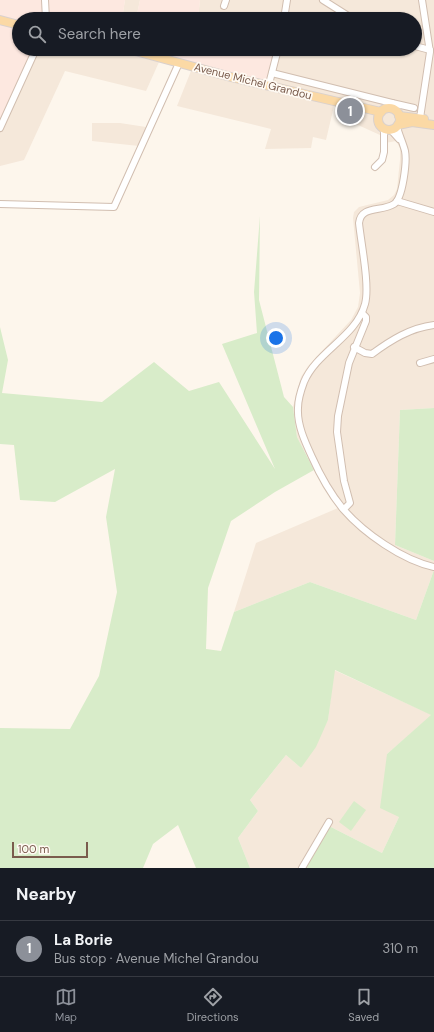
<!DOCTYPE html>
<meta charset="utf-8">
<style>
:root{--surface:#171b24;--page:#20242c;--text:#f1f3f6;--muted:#9ea1a6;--line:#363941;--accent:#8c9099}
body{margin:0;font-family:"DM Sans",sans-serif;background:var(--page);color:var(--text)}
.scale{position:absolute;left:12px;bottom:10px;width:76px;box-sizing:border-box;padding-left:4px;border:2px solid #7a5c4d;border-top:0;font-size:11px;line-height:14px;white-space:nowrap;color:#7a5c4d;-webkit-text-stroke:3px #fffaf3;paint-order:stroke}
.you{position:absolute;left:276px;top:338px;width:14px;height:14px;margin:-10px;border:3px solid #fff;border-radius:50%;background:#1a73e8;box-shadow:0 0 0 6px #1a73e833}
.badge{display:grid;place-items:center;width:26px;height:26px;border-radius:50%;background:var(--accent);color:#fff;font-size:13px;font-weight:700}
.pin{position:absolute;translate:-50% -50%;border:2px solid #fff;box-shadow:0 1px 4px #0006}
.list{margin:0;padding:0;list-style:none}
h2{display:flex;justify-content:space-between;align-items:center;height:52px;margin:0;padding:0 16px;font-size:17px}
h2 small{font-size:13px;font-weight:400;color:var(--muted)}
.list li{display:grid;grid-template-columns:26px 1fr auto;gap:12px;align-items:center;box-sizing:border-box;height:56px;padding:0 16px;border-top:1px solid var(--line)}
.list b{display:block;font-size:15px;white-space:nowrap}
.list p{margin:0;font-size:13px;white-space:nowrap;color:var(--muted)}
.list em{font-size:13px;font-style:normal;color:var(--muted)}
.icon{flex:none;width:22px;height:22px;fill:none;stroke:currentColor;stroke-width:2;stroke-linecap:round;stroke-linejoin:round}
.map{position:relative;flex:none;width:434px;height:868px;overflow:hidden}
.search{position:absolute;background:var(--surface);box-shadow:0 1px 3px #0004;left:12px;right:12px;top:12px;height:44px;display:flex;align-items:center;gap:10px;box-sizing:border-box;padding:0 14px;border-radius:22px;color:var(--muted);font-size:15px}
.sheet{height:108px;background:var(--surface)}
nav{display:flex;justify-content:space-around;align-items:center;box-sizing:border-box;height:56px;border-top:1px solid var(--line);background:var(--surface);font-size:11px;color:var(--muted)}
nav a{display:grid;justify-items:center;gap:2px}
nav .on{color:var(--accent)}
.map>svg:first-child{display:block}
</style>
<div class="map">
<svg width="434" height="868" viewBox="0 0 434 868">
<rect width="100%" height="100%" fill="#fdf6ec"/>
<!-- residential -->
<g fill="#f5e8da">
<polygon points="125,0 140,0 136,19 122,19"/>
<polygon points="200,0 434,0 434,408 400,410 395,545 434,561 434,570 416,620 310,582 234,612 256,543 338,508 314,470 297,437 293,407 301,377 308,366 351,320 358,307 360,293 353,218 354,212 359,207 388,200 394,195 397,189 400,160 400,148 396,141 380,144 380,135 347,120 350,113 334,106 326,140 313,137 311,148 265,149 271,129 177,106 191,71 264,89 275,49 415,49 415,19 198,19"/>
<polygon points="43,49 108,49 159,62 146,91 65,71 24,160 0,166 0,128 38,53"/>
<polygon points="92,123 120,123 146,127 139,146 92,141"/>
<polygon points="334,670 432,715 387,754 399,817 382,853 329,826 304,868 250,868 238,838 258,811 250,800 286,755 301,768 328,720"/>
</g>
<!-- commercial -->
<g fill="#fde8e0">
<polygon points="0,0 125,0 122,19 19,19 19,49 43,49 38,53 0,128"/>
<polygon points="140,0 200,0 198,19 136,19"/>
<polygon points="108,49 275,49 264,89"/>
</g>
<!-- green -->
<g fill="#d8ecc9">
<polygon points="260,216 259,300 284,397 293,407 297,437 314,470 275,492 231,521 208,588 206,649 221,651 234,612 310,582 416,620 434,570 434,868 304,868 329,826 382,853 399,817 380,808 387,754 431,715 335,670 328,720 316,747 301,768 286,755 250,800 258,811 238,838 250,868 196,868 178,825 153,844 143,868 0,868 0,728 70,729 99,676 117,592 106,517 115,469 55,502 20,500 14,445 0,444 0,327 8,360 2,393 102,402 154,362 189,391 219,382 275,469 222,344 257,333 254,292"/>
<polygon points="434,408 434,561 395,545 400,410"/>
<polygon points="354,801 366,810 351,831 339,822"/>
</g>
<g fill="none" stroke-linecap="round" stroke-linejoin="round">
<defs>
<g id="minor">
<polyline points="45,0 46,19"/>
<polyline points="323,0 353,19"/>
<polyline points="224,6 226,0"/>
<polyline points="284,19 287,0"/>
<polyline points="415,46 430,50"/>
<polyline points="272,73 392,103 391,109"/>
<polyline points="269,84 278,49"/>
<polyline points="392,103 414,108"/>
<polyline points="417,119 420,118 430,52 422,0"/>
<path d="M397 127C399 135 403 143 405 151 407 161 403 198 394 204 382 212 361 205 359 223 361 243 370 286 365 304 356 337 317 351 304 382 301 390 298 399 298 408 297 425 305 442 312 457 320 475 330 493 343 509 364 533 402 560 434 567"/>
<polyline points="0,128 36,49"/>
<polyline points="391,130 399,139"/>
<polyline points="375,167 382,160 384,152 384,129"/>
<polyline points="397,201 434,212"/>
<polyline points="0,204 114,207 179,63"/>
<path d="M354 347 365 353 372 354C391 340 410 328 434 325"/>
<polyline points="420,363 434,359"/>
<polyline points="344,509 350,503 344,481 337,432 338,416 349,363 366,321 366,317 362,313"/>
<polyline points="302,868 329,822"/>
</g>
<g id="major">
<polyline points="0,20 15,24 19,26"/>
<polyline points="128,49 231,77 381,112"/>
<circle cx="389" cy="119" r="11"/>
<polyline points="399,116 424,119"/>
<polyline points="398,125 412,122 434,125"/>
</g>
</defs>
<!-- minor casing -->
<use href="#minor" stroke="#d1beb0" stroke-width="8"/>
<!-- major casing -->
<use href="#major" stroke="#dad1cd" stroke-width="10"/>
<!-- minor -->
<use href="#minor" stroke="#fff" stroke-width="6"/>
<!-- major -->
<use href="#major" stroke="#fbd9a5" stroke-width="8"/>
</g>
<g text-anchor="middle" stroke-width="3.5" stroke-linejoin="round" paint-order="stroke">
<!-- street labels -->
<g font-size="11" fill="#7a5c4d" stroke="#fffaf3">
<text transform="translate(253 81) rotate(14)" y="4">Avenue Michel Grandou</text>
</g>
</g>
</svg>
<div class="scale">100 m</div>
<div class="you"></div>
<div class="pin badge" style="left:350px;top:111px">1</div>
<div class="search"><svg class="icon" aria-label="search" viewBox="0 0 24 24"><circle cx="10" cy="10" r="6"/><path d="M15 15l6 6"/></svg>Search here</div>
</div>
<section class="sheet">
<h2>Nearby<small></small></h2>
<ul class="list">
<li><span class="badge">1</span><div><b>La Borie</b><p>Bus stop · Avenue Michel Grandou</p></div><em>310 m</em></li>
</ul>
</section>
<nav>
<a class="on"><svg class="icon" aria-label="map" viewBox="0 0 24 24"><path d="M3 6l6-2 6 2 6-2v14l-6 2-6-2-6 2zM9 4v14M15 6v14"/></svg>Map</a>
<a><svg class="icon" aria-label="directions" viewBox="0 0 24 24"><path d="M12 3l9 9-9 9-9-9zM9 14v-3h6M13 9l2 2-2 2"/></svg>Directions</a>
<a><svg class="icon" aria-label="saved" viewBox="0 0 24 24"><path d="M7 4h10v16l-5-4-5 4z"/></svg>Saved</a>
</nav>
